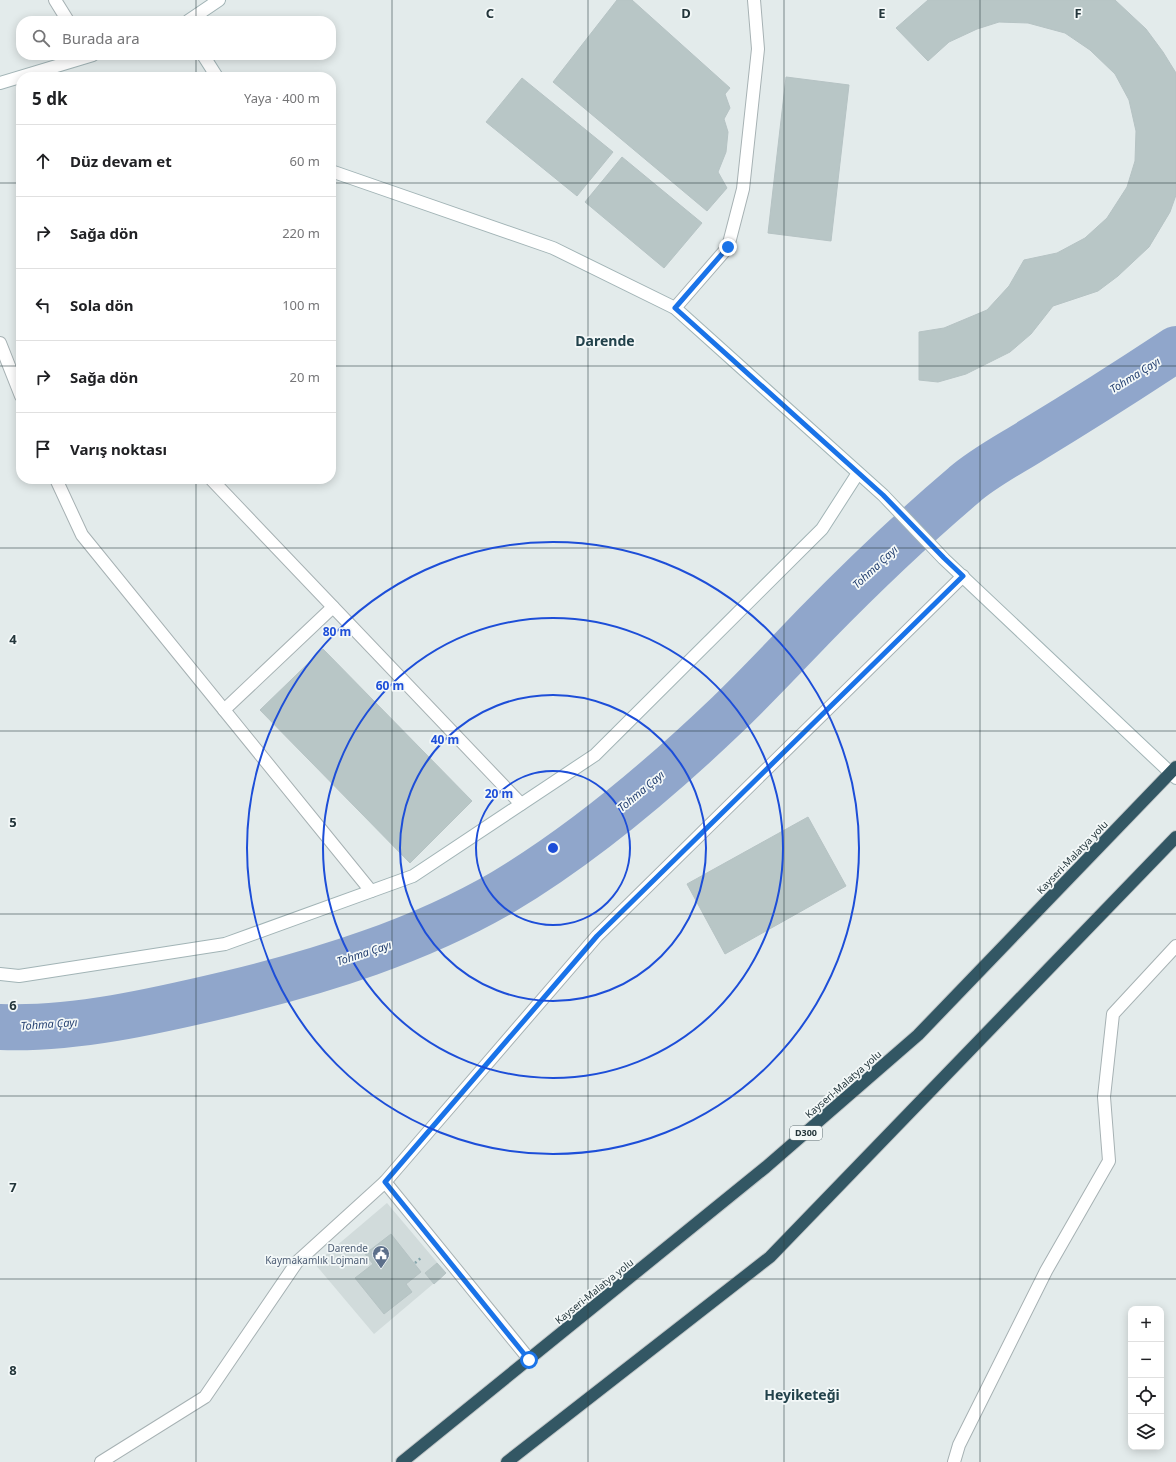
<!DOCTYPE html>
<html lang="tr">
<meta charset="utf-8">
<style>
:root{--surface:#fff;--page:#f6f6f6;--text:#202124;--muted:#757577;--line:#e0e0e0}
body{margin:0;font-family:"Noto Sans",sans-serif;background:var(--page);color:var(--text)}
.controls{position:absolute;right:12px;bottom:12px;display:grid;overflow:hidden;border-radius:8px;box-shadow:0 2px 10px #0003}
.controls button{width:36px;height:36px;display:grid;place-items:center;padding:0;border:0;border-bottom:1px solid var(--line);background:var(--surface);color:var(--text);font:20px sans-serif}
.stop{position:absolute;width:12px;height:12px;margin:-9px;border:3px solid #1a73e8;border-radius:50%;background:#fff}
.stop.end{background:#1a73e8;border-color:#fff;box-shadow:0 1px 4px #0008}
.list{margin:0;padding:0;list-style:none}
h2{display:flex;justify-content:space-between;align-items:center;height:52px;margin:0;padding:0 16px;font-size:17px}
h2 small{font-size:13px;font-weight:400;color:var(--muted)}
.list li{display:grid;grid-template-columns:26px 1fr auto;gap:12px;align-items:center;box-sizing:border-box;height:72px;padding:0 16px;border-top:1px solid var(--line)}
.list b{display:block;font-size:15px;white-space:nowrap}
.list em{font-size:13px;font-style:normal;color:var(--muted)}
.icon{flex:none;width:22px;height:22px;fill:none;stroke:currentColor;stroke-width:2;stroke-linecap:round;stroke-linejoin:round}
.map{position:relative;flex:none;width:1176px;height:1462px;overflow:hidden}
.search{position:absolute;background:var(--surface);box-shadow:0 2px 10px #0003;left:16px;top:16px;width:320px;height:44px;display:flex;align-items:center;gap:10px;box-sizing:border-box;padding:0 14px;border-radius:16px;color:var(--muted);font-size:15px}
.panel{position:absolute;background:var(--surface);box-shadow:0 2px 10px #0003;left:16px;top:72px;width:320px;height:412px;border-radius:16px}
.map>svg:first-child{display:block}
</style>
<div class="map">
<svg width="1176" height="1462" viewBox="0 0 1176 1462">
<rect width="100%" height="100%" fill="#e3ebeb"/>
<!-- built -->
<polygon fill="#d1dbdb" points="387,1203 446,1273 374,1334 315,1264"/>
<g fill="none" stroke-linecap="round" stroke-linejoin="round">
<!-- river -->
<path stroke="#90a6cb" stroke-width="46" d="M0 1027C74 1030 156 1011 228 994 323 971 419 941 503 892 585 843 659 780 728 714 758 685 787 654 816 624 863 576 912 529 964 485 983 468 1012 453 1034 439 1082 410 1129 380 1176 349"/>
</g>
<!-- building -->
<g fill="#b8c6c6" stroke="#b6c3c4">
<polygon points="617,0 632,0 730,88 725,94 730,108 724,119 728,132 726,152 718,172 727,188 707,211 553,82"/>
<polygon points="928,0 1115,0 1146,29 1163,52 1176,73 1176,195 1170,212 1149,247 1118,276 1098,291 1053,306 1031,334 1010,352 966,374 938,382 919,380 919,332 944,328 987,310 1009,286 1024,260 1057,253 1085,238 1107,218 1127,187 1135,161 1136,131 1129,100 1115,74 1090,50 1065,33 1028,23 999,22 977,29 949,42 928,61 896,28"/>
<polygon points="786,77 849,85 831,241 768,233"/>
<polygon points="522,78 613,152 577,196 486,122"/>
<polygon points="622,157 702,223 664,268 585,202"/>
<polygon points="323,649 472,801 410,863 260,710"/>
<polygon points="808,817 846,886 725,954 687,884"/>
<polygon points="391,1234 421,1272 406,1284 412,1292 384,1314 355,1278 373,1264 365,1254"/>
<polygon points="437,1263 446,1273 434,1284 425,1273"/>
</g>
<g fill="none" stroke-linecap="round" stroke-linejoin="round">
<defs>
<g id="street">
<polyline points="55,0 68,21"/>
<polyline points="675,308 728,247 743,189 758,49 754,0"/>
<polyline points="0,343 21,396"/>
<polyline points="56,479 82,535 371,891"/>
<polyline points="211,479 521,804"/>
<polyline points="224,710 333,607"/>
<polyline points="385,1182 529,1359"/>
<polyline points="101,1462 205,1397 297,1262 385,1182 597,936 963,576"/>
<polyline points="954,1462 959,1445 1046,1271 1109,1161 1104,1097 1113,1014 1176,946"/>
</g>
<g id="secondary">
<polyline points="188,21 219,0"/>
<polyline points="203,55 217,77"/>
<polyline points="0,83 93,55"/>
<polyline points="331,171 553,248 675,308 883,495 944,559 1176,778"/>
<polyline points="0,974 19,976 225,944 413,876 595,755 822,529 858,473"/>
</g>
<g id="highway">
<polyline points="402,1462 766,1167 918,1035 1176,767"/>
<polyline points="507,1462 770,1257 1176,837"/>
</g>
</defs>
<!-- street casing -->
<use href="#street" stroke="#a6b1b3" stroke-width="14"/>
<!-- secondary casing -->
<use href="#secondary" stroke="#a2b4b6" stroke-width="14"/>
<!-- highway casing -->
<use href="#highway" stroke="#c2c7c8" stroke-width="14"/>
<!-- path -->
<polyline stroke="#86a6ac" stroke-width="2.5" stroke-dasharray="2 3" stroke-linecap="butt" points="415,1263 422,1257"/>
<!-- street -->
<use href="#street" stroke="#fff" stroke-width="12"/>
<!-- secondary -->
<use href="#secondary" stroke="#fff" stroke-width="12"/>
<!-- highway -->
<use href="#highway" stroke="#335764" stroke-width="12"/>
</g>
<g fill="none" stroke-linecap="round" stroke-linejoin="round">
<!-- route -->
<polyline stroke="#1a73e8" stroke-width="5" points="529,1360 385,1182 597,936 963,576 944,558 883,495 675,308 728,247"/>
</g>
<!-- grid -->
<path fill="none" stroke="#24363b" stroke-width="1" stroke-opacity="0.55" d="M196 0V21M392 0V1462M588 0V1462M784 0V1462M980 0V1462M196 55V77M0 183H21M331 183H1176M0 366H21M331 366H1176M196 479V1462M0 548H1176M0 731H1176M0 914H1176M0 1096H1176M0 1279H1176"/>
<!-- distance rings -->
<g fill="none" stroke="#1d4ed8" stroke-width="2">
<circle cx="553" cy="848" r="77"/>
<circle cx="553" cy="848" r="153"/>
<circle cx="553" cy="848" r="230"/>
<circle cx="553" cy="848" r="306"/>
</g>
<!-- icons -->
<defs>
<symbol id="civic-pin" viewBox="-11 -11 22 30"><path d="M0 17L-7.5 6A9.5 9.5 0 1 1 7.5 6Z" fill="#5c6f8a" stroke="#f3f8f8"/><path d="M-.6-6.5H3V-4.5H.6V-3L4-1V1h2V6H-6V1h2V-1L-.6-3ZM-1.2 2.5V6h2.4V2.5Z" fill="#fff"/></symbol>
</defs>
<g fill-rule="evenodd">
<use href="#civic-pin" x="371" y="1244" width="20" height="27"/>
</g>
<g text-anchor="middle" stroke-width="3.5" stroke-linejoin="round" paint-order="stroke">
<!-- shield labels -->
<rect fill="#f3f8f8" stroke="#627074" stroke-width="1" x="790" y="1126" width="32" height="14" rx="3"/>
<g font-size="9" font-weight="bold" fill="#24363b">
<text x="806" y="1136">D300</text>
</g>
<!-- street labels -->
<g font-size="10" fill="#24363b" stroke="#f3f8f8">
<text transform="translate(1072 857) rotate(-46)" y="4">Kayseri-Malatya yolu</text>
<text transform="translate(843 1084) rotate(-41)" y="4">Kayseri-Malatya yolu</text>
<text transform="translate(594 1291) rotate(-39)" y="4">Kayseri-Malatya yolu</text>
</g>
<!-- service labels -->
<g font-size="10" fill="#4e5e75" stroke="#f3f8f8" text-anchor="end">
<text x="368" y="1252">Darende<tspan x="368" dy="12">Kaymakamlık Lojmanı</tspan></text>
</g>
<!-- water labels -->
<g font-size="11" font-style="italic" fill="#244071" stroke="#f3f8f8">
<text transform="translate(1135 375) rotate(-32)" y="4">Tohma Çayı</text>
<text transform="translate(875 567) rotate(-43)" y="4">Tohma Çayı</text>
<text transform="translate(641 791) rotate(-40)" y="4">Tohma Çayı</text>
<text transform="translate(364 953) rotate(-18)" y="4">Tohma Çayı</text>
<text transform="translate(49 1024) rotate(-4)" y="4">Tohma Çayı</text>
</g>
<!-- district labels -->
<g font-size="14" font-weight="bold" fill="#22424b" stroke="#f3f8f8">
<text x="605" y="346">Darende</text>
<text x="802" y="1400">Heyiketeği</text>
</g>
</g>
<g font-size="13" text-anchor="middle" font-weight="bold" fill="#24363b" stroke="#f3f8f8" stroke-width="3.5" stroke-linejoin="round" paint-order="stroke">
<text x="490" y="18">C</text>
<text x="686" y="18">D</text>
<text x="882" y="18">E</text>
<text x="1078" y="18">F</text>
<text x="13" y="644">4</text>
<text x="13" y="827">5</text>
<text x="13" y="1010">6</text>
<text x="13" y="1192">7</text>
<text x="13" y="1375">8</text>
</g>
<circle cx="553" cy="848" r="6" fill="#1d4ed8" stroke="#f3f8f8" stroke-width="2"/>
<g font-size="12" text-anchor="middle" font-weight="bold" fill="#1d4ed8" stroke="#f3f8f8" stroke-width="3.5" stroke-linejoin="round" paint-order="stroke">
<text x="337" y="636">80 m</text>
<text x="390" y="690">60 m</text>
<text x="445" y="744">40 m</text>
<text x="499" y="798">20 m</text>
</g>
</svg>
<div class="controls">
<button>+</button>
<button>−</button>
<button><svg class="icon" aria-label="locate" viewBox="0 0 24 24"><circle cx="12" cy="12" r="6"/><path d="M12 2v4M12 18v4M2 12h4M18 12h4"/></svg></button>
<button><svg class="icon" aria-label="layers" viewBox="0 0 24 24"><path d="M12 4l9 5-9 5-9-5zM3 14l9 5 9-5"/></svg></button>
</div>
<div class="stop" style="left:529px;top:1360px"></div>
<div class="stop end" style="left:728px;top:247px"></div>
<div class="search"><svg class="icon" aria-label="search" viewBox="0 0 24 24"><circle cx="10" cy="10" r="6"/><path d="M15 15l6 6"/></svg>Burada ara</div>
<section class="panel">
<h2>5 dk<small>Yaya · 400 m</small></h2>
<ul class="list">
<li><svg class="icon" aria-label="ahead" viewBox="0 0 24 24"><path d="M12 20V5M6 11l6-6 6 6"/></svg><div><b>Düz devam et</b></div><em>60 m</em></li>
<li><svg class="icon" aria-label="right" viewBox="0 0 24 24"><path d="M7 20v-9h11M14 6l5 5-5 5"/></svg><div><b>Sağa dön</b></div><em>220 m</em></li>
<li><svg class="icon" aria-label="left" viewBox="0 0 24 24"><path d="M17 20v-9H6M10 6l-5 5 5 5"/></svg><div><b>Sola dön</b></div><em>100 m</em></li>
<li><svg class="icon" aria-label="right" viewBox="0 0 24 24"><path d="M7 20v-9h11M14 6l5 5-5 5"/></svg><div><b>Sağa dön</b></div><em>20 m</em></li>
<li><svg class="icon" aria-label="arrive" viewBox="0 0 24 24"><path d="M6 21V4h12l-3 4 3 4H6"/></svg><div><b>Varış noktası</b></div></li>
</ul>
</section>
</div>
